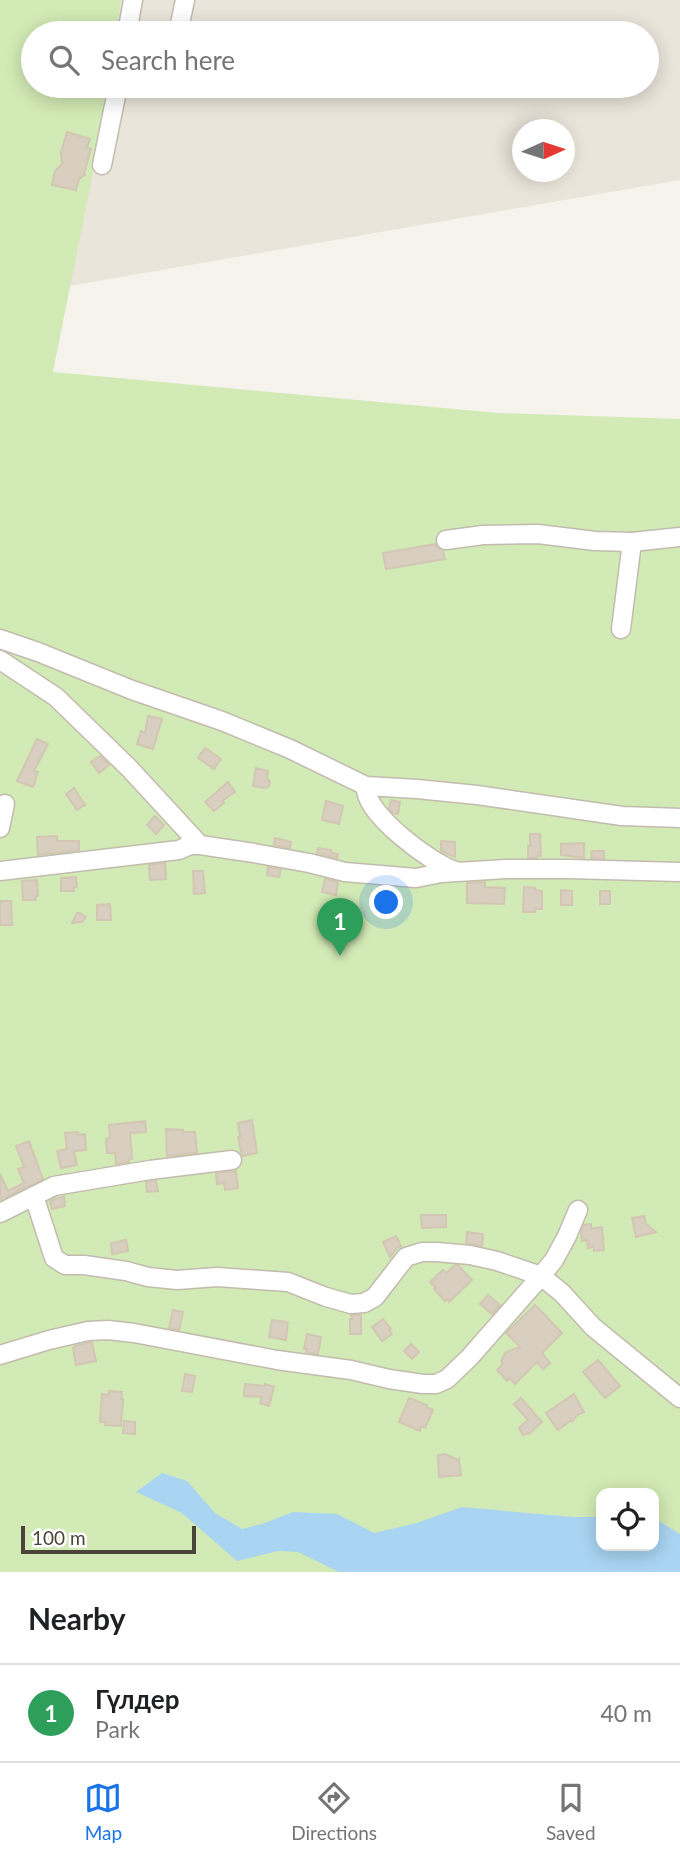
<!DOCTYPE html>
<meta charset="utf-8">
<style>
:root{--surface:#fff;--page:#f6f6f6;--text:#202124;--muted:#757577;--line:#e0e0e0;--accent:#1a73e8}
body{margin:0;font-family:Lato,sans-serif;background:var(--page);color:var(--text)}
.controls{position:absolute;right:21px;bottom:21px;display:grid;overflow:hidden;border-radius:14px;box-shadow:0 4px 18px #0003}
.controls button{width:63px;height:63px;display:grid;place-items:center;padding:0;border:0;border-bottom:2px solid var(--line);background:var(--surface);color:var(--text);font:35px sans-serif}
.compass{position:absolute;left:512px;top:119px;width:63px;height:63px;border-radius:50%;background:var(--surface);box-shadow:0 4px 18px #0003;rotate:87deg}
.scale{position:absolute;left:21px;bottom:18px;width:175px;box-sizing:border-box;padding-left:7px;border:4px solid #4b4439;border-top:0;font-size:19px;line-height:24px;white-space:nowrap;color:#4b4439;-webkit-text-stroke:5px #fff;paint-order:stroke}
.you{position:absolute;left:387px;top:903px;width:24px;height:24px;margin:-18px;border:5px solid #fff;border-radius:50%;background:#1a73e8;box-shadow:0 0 0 10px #1a73e833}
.badge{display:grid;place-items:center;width:46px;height:46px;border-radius:50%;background:var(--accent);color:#fff;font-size:23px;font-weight:700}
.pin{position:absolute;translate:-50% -58px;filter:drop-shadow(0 2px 4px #0008)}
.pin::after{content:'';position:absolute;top:37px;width:24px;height:21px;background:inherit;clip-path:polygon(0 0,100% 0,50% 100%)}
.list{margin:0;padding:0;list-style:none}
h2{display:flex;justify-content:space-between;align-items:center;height:91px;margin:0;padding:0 28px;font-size:30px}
h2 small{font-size:23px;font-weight:400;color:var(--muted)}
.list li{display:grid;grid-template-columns:46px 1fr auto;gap:21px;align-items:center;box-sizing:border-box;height:98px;padding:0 28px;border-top:2px solid var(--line)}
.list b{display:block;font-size:26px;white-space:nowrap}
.list p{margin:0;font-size:23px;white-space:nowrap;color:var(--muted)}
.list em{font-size:23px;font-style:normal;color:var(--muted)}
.icon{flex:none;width:38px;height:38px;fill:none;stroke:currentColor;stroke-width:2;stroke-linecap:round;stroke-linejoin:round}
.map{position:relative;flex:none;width:680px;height:1572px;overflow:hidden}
.search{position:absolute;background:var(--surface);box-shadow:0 4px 18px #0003;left:21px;right:21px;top:21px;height:77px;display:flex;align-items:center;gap:18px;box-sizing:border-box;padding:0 24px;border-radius:38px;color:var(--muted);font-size:26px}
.sheet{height:189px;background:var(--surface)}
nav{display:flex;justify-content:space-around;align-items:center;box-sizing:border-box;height:98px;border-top:2px solid var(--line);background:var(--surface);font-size:19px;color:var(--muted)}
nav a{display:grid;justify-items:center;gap:4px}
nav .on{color:var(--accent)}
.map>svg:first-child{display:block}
</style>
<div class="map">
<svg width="680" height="1572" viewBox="0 0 680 1572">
<rect width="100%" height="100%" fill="#f6f3ec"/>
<!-- residential -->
<path fill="#eae5da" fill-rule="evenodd" d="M0 0H680V180L0 298ZM33 33H647V86H33ZM522 130H564V172H522Z"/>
<!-- green -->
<path fill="#d2eab5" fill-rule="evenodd" d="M0 0H121L116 33H33V86H108L97 152 53 372 498 413 680 419V1572H0ZM601 1493H654V1546H601Z"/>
<!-- water -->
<polygon fill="#a9d4f2" points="162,1473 187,1481 215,1513 242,1529 262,1524 293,1512 337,1514 374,1533 417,1523 462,1507 572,1517 601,1517 601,1546 654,1546 654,1518 680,1534 680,1572 339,1572 298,1552 278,1551 237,1561 182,1513 136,1492"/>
<!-- building -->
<g fill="#d8cfc1" stroke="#d3c7b4" stroke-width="2">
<polygon points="67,132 90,139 87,148 91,149 84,173 85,175 79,179 76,190 52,185 55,171 62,164 61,152"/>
<polygon points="436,544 437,547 443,551 445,559 386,569 383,553"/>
<polygon points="148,716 162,719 153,749 137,744 141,731 145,733"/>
<polygon points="37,739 48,744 34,771 38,772 33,787 17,781"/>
<polygon points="205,748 221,759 214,769 198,758"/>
<polygon points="100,756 109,765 99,773 91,762"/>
<polygon points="256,768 268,771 267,778 270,782 269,786 265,788 253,786"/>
<polygon points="228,782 235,792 222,801 224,803 214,811 205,802"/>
<polygon points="74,788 85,805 77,810 66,794"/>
<polygon points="391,800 400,802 398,814 393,813 389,808"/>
<polygon points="326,801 343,806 339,824 322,820"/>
<polygon points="155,816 164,825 156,834 147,825"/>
<polygon points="530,834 540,834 541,856 537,856 537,858 528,858 528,846 530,846"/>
<polygon points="57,836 57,841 79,841 79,850 38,855 37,837"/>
<polygon points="275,838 291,842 290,848 274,845"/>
<polygon points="441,841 455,842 455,857 441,851"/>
<polygon points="584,843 584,858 561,855 561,844"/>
<polygon points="318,848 331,850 331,853 338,854 337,858 317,853"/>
<polygon points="592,851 604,851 604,859 591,858"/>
<polygon points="165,863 166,879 150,880 149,865"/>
<polygon points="268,867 281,869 279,877 267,875"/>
<polygon points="193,871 203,871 205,893 194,894"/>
<polygon points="76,877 77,887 74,887 74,891 61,891 61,878"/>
<polygon points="325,879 338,882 336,895 322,892"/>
<polygon points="37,880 38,896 35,896 36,900 23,900 22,881"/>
<polygon points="485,882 485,887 505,888 504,904 467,903 467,883"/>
<polygon points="524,887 535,888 535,890 542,891 542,909 535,909 535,912 523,912"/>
<polygon points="561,890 572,891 572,905 561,905"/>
<rect x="600" y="891" width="10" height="13"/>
<polygon points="379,892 389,894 387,905 377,903"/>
<polygon points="0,901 11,901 12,925 0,925"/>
<polygon points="110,904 111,920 97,920 97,905"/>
<polygon points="77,913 80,913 86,917 82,922 72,923"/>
<polygon points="252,1120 257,1153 242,1156 238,1137 240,1137 238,1123"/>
<polygon points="145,1121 146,1132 130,1133 132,1159 129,1159 129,1162 116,1164 115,1153 107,1153 106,1139 110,1138 109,1125"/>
<polygon points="166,1129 183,1130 183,1132 195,1132 197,1153 167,1156"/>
<polygon points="78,1132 78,1135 85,1134 86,1150 74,1151 77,1165 61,1168 57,1151 67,1149 65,1133"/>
<polygon points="29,1141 43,1179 0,1200 0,1174 8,1191 24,1183 18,1169 24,1167 16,1146"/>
<polygon points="236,1171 238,1188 225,1190 224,1183 217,1184 216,1173"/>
<polygon points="156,1181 158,1191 147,1192 146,1182"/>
<polygon points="64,1196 65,1206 52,1209 50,1201"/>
<polygon points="421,1215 446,1215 446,1227 422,1228"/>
<polygon points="644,1216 646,1224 656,1232 636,1237 632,1218"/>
<polygon points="591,1224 591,1229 602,1227 604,1250 594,1251 594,1247 588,1248 587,1240 582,1241 581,1231 584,1225"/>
<polygon points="467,1232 483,1234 482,1246 466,1243"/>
<polygon points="396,1236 401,1246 397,1248 390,1257 383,1242"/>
<polygon points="126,1240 128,1251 112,1254 111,1243"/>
<polygon points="455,1265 458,1265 472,1280 449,1302 447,1299 445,1301 434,1289 436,1288 430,1282 443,1270 446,1273"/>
<polygon points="488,1295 500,1305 492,1314 480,1304"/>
<polygon points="535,1305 562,1333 542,1353 550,1363 543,1369 537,1362 515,1384 510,1378 507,1381 497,1370 503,1364 501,1361 506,1352 520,1347 506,1333"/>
<polygon points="173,1310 183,1312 179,1330 169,1328"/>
<polygon points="351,1315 361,1315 361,1334 350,1334 350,1319 352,1319"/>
<polygon points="383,1319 391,1329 389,1330 392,1334 382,1341 372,1327"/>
<polygon points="272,1320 288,1322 286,1340 269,1337"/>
<polygon points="307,1334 321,1337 318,1354 306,1352 307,1349 304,1349"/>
<polygon points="92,1342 96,1361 76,1365 73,1348 75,1346"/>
<polygon points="411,1344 419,1352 412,1359 404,1351"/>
<polygon points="598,1360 620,1386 605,1398 583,1372"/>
<polygon points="185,1374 195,1376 192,1392 182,1391"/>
<polygon points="245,1384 265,1386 265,1384 274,1387 269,1406 260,1403 262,1397 244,1396"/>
<polygon points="109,1391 122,1392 121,1399 123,1399 121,1426 105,1425 106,1422 100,1422 102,1394 109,1395"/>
<polygon points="574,1394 584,1412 577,1415 573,1421 570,1421 558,1430 546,1413"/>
<polygon points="409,1398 427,1405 426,1407 433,1410 425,1428 421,1426 420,1431 399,1422"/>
<polygon points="521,1398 542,1422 530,1433 523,1435 519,1428 528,1420 514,1404"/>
<polygon points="124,1421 135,1422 135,1434 123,1433"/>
<polygon points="445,1454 458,1460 459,1459 461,1475 439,1477 438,1455"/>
</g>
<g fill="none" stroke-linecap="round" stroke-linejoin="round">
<defs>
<g id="minor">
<polyline points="127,33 133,0"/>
<polyline points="178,33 185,0"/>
<polyline points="102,165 118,86"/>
<polyline points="446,540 483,535 538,534 595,541 632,542"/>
<polyline points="621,629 632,542 680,537"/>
<polyline points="0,639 38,652 132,690 222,721 290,749 366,786 417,789 477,795 622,816 680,818"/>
<polyline points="0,660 56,697 129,768 200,845"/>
<path d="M366 786C362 812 433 865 456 871"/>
<polyline points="0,828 5,804"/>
<polyline points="0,871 179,850 190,845 200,845 254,853 309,863 345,872 416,878 441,873 506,869 569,869 680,872"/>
<polyline points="34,1196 54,1258 65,1265 84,1265 126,1271 148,1277 177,1280 217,1277 288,1282 326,1297 351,1304 364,1303 375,1297 406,1257 422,1252 437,1252 470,1255 497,1261 541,1276 562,1293 593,1327 680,1398"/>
<polyline points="0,1213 54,1186 150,1170 232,1160"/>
<polyline points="0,1355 49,1340 88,1331 108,1330 134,1333 277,1360 351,1370 389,1379 423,1384 436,1384 447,1379 469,1358 541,1276 554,1260 567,1236 578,1210"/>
</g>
</defs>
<!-- minor casing -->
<use href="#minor" stroke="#c2bbae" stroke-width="21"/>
<!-- minor -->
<use href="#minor" stroke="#fff" stroke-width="18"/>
</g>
</svg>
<div class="controls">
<button><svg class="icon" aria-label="locate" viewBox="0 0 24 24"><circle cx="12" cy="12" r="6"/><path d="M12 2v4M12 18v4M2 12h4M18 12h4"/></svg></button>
</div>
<svg class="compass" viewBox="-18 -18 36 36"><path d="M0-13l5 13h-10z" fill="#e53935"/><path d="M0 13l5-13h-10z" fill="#757577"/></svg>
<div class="scale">100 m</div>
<div class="you"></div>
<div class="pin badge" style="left:340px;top:956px;background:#2e9e5b">1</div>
<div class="search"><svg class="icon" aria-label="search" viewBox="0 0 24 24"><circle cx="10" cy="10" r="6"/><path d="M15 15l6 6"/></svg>Search here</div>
</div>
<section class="sheet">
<h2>Nearby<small></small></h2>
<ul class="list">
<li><span class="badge" style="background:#2e9e5b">1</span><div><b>Гүлдер</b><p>Park</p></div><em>40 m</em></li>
</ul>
</section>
<nav>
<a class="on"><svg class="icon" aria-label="map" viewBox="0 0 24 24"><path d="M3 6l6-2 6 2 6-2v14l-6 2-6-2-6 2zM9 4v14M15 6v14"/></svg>Map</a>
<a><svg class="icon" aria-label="directions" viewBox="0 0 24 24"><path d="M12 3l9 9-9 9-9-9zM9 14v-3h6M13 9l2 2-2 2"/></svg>Directions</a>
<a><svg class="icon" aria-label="saved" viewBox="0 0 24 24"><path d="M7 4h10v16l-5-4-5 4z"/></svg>Saved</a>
</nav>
